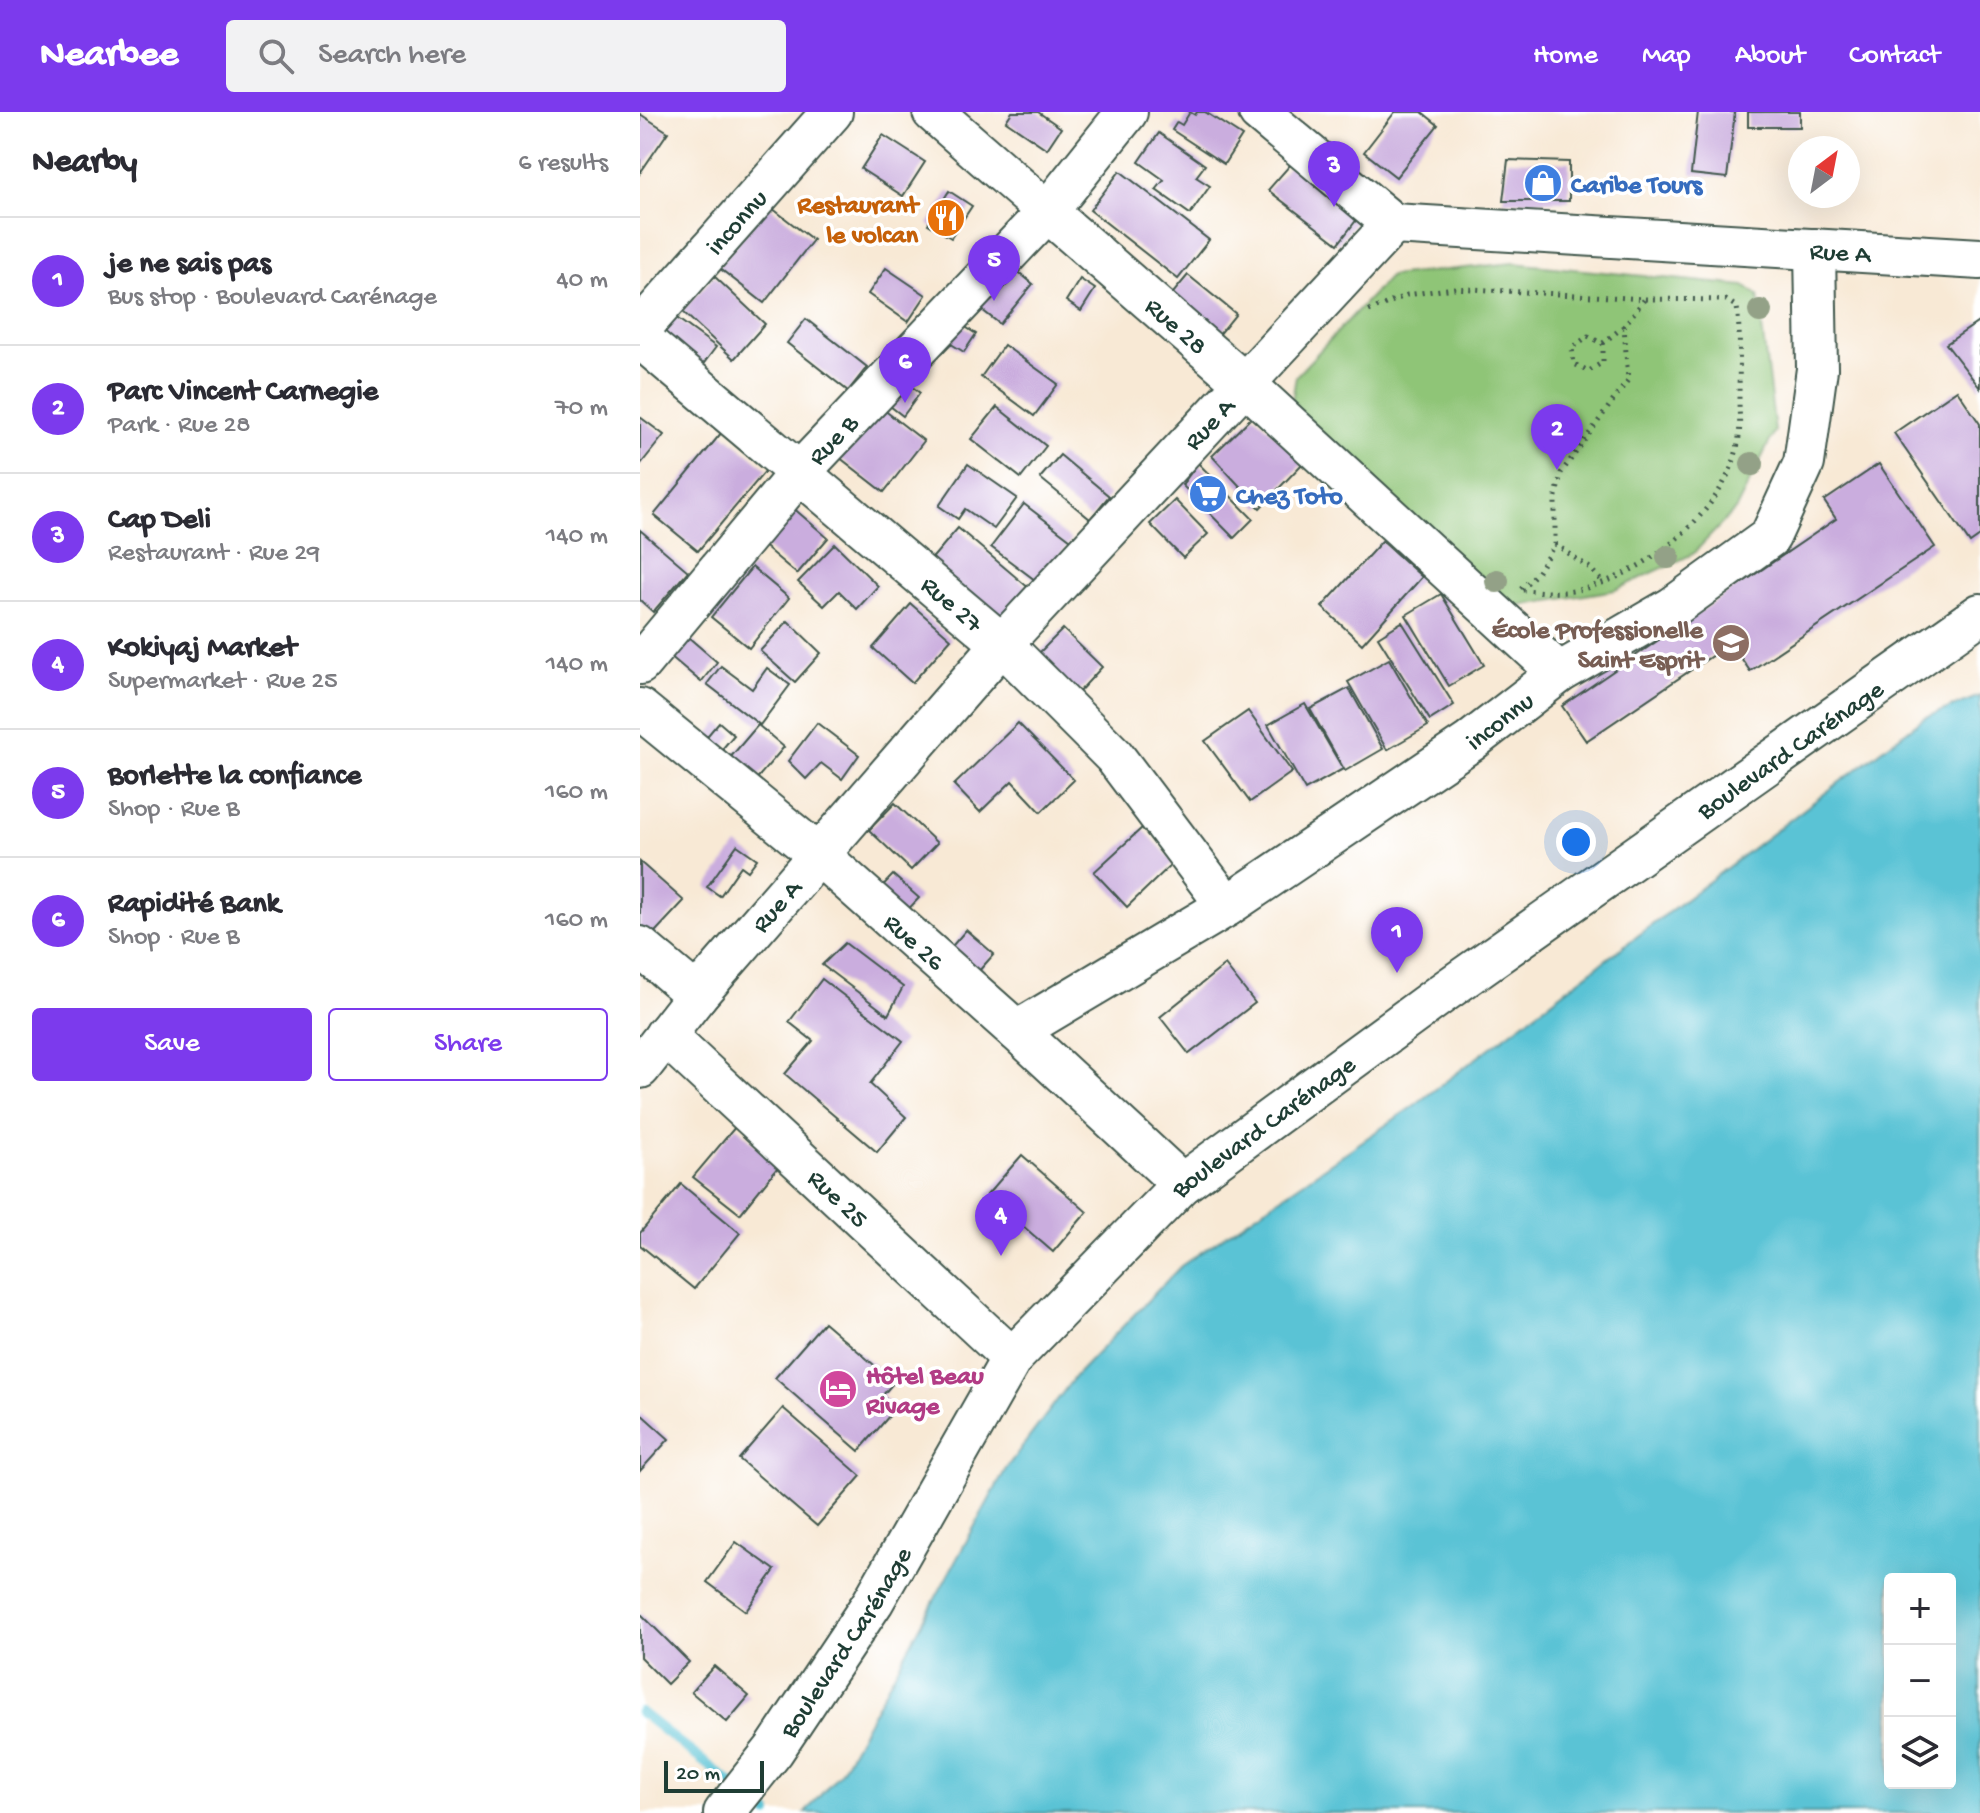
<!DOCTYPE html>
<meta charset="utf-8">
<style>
:root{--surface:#fff;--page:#f2f2f3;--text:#2b2b33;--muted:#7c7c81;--line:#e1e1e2;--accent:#7c3aed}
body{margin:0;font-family:"Gochi Hand",sans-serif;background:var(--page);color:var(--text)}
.controls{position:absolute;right:24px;bottom:24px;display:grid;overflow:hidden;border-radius:8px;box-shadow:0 8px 32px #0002}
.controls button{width:72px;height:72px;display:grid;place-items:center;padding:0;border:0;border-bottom:2px solid var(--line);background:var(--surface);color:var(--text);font:40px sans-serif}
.compass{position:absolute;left:1148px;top:24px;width:72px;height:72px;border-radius:50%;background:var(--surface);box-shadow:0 8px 32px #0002;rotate:32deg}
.scale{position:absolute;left:24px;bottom:20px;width:100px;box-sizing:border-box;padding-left:8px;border:4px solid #1f3d34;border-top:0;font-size:22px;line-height:28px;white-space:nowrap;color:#1f3d34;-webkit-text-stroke:6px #fff;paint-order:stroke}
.you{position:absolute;left:936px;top:730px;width:28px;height:28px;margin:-20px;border:6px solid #fff;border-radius:50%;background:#1a73e8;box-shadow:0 0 0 12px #1a73e833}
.badge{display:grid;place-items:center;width:52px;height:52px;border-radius:50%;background:var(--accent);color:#fff;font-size:26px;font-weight:700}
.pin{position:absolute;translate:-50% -66px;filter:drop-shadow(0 2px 4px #0008)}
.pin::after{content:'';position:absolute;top:42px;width:28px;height:24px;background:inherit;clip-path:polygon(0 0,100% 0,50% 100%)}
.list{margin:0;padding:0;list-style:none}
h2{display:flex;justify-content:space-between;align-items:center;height:104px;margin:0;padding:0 32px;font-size:34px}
h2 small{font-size:26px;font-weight:400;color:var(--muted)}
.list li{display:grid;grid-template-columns:52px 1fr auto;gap:24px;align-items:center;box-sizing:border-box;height:128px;padding:0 32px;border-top:2px solid var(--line)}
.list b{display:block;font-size:30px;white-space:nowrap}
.list p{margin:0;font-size:26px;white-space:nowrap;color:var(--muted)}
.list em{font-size:26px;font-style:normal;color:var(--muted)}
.actions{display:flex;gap:16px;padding:24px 32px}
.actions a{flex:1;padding:18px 0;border:2px solid var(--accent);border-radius:8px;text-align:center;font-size:28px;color:var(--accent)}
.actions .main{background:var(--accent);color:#fff}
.icon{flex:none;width:44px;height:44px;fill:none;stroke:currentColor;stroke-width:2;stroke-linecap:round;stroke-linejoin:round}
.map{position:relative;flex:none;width:1340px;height:1701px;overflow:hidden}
header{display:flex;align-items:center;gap:48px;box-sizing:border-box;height:112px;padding:0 40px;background:var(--accent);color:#fff}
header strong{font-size:38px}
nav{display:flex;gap:44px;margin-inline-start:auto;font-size:28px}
.search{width:560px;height:72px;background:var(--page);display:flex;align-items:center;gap:20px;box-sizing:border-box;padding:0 28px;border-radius:8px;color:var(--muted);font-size:30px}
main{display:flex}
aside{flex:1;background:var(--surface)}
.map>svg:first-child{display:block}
</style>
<header>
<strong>Nearbee</strong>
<div class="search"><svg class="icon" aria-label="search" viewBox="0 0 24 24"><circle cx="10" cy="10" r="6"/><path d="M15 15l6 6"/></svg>Search here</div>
<nav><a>Home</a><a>Map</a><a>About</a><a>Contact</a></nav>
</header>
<main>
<aside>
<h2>Nearby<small>6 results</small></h2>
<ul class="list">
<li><span class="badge">1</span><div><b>je ne sais pas</b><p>Bus stop · Boulevard Carénage</p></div><em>40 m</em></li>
<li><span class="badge">2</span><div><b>Parc Vincent Carnegie</b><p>Park · Rue 28</p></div><em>70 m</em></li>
<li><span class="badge">3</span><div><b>Cap Deli</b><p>Restaurant · Rue 29</p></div><em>140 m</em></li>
<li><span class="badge">4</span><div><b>Kokiyaj Market</b><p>Supermarket · Rue 25</p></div><em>140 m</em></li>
<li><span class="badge">5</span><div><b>Borlette la confiance</b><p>Shop · Rue B</p></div><em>160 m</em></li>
<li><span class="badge">6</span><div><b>Rapidité Bank</b><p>Shop · Rue B</p></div><em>160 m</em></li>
</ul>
<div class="actions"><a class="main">Save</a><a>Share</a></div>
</aside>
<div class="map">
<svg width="1340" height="1701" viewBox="0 0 1340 1701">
<rect width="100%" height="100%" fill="#fff"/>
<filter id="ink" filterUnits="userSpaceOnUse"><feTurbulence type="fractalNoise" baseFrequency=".0125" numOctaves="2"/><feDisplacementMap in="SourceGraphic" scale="16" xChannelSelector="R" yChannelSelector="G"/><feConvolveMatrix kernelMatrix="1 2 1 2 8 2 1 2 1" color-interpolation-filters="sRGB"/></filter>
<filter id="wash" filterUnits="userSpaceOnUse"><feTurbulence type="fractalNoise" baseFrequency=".006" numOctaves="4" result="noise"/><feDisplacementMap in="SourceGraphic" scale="32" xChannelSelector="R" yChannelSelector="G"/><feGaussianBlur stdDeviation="1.8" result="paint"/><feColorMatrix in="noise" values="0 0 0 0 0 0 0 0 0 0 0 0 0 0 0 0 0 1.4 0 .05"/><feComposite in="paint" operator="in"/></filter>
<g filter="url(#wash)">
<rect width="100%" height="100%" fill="#f8e9d5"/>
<!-- green -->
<polygon fill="#8fc577" stroke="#578156" stroke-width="2" points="873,151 1104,174 1118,183 1135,319 1096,397 1053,442 975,478 867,496 651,295 656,264 750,164"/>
<!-- water -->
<path fill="#5ac3d5" stroke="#3c8084" stroke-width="2" fill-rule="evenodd" d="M1340 584V1701H165L201 1659 367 1355 436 1263 541 1154 772 995 1284 606ZM1250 1467H1310V1671H1250Z"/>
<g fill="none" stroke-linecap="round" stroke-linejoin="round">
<!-- stream -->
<g stroke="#5ac3d5" stroke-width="10">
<polyline points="0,1600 96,1675"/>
<polyline points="108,1685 128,1701"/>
</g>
</g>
<g id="blocks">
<!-- building -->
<g fill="#caadde">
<polygon points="372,0 398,0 421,16 407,37 366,9"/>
<polygon points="550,0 555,3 557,0 565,0 602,24 584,52 532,18 537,10 542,13"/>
<polygon points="755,0 782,0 798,13 756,65 724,40"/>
<polygon points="1058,0 1095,0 1087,66 1051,62"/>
<rect x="1108" y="0" width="52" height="15"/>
<polygon points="0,2 28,20 0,61"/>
<polygon points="519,21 565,53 556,65 570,74 550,102 516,78 524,68 499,50"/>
<polygon points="243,23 285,50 263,84 221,57"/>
<polygon points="657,45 724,98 698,132 628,78"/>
<polygon points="868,48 929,50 929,89 863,89"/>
<polygon points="480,59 569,128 538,167 450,98"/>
<polygon points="309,79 332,94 311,126 288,112"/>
<polygon points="128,93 173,128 124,191 78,155"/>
<polygon points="370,153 393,172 360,212 337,194"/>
<polygon points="246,156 286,183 268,210 228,182"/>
<polygon points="548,163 596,202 566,239 518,199"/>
<polygon points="74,164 125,212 94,247 42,199"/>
<polygon points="440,167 455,177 441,199 426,189"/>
<polygon points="34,204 76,235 58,259 16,229"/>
<polygon points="312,206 336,222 324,240 300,225"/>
<polygon points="166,207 227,255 208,279 147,231"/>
<polygon points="1340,209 1340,276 1306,232"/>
<polygon points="364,233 418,272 394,304 341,265"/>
<polygon points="267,271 280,281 263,304 250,294"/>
<polygon points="1317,278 1340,312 1340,424 1330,431 1254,321"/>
<polygon points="239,294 284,329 244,380 199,345"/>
<polygon points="357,295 406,334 381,366 331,327"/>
<polygon points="614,303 664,350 620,396 572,344"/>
<polygon points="0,305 24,323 0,353"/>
<polygon points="82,320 127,357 58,439 14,403"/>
<polygon points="420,343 469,384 450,407 400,366"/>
<polygon points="558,351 613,407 594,426 542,373"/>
<polygon points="328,352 377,386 354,417 325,397 318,407 299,394"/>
<polygon points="1239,352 1295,435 1110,559 1091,531 946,629 922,594 1196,407 1184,389"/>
<polygon points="535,388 568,422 543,446 510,412"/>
<polygon points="384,392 431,428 399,471 351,435"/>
<polygon points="151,394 188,426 157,462 120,431"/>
<polygon points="318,416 390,477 354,518 283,457"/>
<polygon points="0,418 48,459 13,500 0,488"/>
<polygon points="742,429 782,465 722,532 682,495"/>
<polygon points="195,432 238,474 217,497 199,479 184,494 158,470"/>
<polygon points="112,455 149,486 109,536 71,505"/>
<polygon points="801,482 844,553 809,574 766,503"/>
<polygon points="271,492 311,527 272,571 233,536"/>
<polygon points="148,509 181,541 155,570 120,539"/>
<polygon points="762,510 814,593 790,608 738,525"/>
<polygon points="423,517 462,555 436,583 396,544"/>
<polygon points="40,518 77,550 61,570 23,538"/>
<polygon points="749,547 788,614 747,638 708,570"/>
<polygon points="81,554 112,577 127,556 150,573 120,613 67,572"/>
<polygon points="709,576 743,637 705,659 670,597"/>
<polygon points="665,592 703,657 665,678 628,613"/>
<polygon points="608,599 652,660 610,690 565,629"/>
<polygon points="79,610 94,623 73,648 58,635"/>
<polygon points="177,611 219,643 202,667 181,651 166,667 148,649"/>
<polygon points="378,611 434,668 401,700 372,669 340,700 314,673"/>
<polygon points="118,613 144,635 109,676 83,654"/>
<polygon points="255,691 297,731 271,758 229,718"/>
<polygon points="502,716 534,750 487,795 454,760"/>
<polygon points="97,733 117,747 108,759 101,754 80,784 67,775"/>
<polygon points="0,750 44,789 3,833 0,830"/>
<polygon points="253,763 279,786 257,809 231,786"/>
<polygon points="326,818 354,842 329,870 301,847"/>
<polygon points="205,831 263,875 248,903 182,853"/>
<polygon points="585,853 615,891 549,942 520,905"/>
<polygon points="182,867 263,929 230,972 266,1005 237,1040 145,962 173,929 149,910"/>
<polygon points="96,1014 138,1055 100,1102 53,1065"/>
<polygon points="382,1043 447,1100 413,1140 347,1083"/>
<polygon points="41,1072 100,1121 54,1177 0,1133 0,1121"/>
<polygon points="184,1210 254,1270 242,1284 256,1296 219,1339 135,1266"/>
<polygon points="143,1296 221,1364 177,1414 99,1347"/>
<polygon points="0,1301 29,1327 0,1359"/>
<polygon points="96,1430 135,1458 106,1499 67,1470"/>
<polygon points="0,1501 49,1550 27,1572 0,1545"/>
<polygon points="74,1554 109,1584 87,1610 51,1580"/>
</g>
</g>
</g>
<g filter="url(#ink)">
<use href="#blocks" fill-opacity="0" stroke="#40574c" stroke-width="2"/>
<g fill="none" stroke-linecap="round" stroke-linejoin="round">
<defs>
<g id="minor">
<path id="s1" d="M293 0 603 270 919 561"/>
<polyline points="619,0 753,112"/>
<path id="s2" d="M753 112 1340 147"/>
<path id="s3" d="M0 217 192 0"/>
<path id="s4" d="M0 226 362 532 474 644 587 794"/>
<path id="s5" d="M0 552 160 360 407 100 487 0"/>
<path id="s6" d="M0 597 179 743 377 919 542 1072"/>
<polyline points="0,835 57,883"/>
<path id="s7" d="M377 919 587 794 830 630 919 561 1033 495 1130 425 1164 351 1177 257 1175 137"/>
<path id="s8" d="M25 923 372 1246"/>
<path id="s9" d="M0 956 57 883 362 532 753 112"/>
<path id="s10" d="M84 1701 134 1638 233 1490 372 1246 542 1072 801 882 1340 502"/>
</g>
</defs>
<!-- minor casing -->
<use href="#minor" stroke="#40574c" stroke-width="44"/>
<!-- path -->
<g stroke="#40574c" stroke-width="5" stroke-dasharray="2 6" stroke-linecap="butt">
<path d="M729 199 767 183 814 176 1005 187 1086 188 1097 195C1101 226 1099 257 1099 288 1099 302 1101 317 1098 331 1087 402 995 472 926 480 912 481 897 479 883 478"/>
<polygon points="948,224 963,232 963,250 949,259 934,252 932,236"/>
<polyline points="963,231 983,215"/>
<polyline points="915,432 950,456 963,471"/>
<polyline points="881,477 897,461 915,432 915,389 921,361 988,268 984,214 1004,188"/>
</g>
<!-- minor -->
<use href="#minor" stroke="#fff" stroke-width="40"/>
</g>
<!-- trees -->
<g fill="#93a187">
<circle cx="1120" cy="199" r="12"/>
<circle cx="1112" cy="352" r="12"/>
<circle cx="1028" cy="445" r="12"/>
<circle cx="857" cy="469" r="12"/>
</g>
</g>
<!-- icons -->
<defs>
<symbol id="shop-disc" viewBox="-11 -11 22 22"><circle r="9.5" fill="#3f7fe0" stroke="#fff"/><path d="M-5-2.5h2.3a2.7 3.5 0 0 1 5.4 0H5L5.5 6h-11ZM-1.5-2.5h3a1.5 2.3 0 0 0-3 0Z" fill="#fff"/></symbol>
<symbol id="restaurant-disc" viewBox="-11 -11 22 22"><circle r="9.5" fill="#e8710a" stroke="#fff"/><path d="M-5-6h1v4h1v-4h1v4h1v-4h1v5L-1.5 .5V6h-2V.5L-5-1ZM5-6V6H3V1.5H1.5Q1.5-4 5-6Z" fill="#fff"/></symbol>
<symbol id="supermarket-disc" viewBox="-11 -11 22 22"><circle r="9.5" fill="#3f7fe0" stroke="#fff"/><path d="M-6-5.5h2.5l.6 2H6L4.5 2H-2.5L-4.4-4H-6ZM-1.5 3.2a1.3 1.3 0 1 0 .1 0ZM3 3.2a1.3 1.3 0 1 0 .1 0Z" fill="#fff"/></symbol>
<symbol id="university-disc" viewBox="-11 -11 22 22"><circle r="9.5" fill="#8d6e63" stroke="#fff"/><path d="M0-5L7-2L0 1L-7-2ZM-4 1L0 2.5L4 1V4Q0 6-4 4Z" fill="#fff"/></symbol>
<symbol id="hotel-disc" viewBox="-11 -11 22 22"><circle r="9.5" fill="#d1479c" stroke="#fff"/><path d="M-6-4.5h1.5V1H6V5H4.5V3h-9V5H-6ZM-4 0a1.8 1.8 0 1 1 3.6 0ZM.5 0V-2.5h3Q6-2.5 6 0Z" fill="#fff"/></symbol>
</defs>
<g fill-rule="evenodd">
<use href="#shop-disc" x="881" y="49" width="44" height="44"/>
<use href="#restaurant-disc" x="284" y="84" width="44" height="44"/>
<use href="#supermarket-disc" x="546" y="360" width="44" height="44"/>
<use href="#university-disc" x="1069" y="509" width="44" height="44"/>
<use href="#hotel-disc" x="176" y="1255" width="44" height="44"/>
</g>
<g text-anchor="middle" stroke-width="7" stroke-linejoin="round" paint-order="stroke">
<!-- shop labels -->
<g font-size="26" font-weight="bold" fill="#366cbe" stroke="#fff" text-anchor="start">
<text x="931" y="80">Caribe Tours</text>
<text x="596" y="391">Chez Toto</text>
</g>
<!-- food labels -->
<g font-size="26" font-weight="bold" fill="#c56008" stroke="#fff" text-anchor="end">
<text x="278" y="100">Restaurant<tspan x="278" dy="30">le volcan</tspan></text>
</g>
<!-- street labels -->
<g font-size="26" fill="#1f3d34" stroke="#fff">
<text dy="9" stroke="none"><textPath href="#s3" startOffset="144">inconnu</textPath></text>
<text dy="9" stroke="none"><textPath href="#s2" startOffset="448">Rue A</textPath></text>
<text dy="9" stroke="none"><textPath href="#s1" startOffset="324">Rue 28</textPath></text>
<text dy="9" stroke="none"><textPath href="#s9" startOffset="860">Rue A</textPath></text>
<text dy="9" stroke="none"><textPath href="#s5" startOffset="296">Rue B</textPath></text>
<text dy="9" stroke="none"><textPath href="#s4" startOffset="410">Rue 27</textPath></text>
<text dy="9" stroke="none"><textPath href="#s7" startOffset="574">inconnu</textPath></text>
<text dy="9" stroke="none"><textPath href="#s10" startOffset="1530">Boulevard Carénage</textPath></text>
<text dy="9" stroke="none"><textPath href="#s9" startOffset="212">Rue A</textPath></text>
<text dy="9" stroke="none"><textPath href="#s6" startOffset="360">Rue 26</textPath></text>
<text dy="9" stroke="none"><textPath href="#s10" startOffset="882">Boulevard Carénage</textPath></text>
<text dy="9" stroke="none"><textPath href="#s8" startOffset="238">Rue 25</textPath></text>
<text dy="9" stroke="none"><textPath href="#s10" startOffset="210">Boulevard Carénage</textPath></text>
</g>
<!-- education labels -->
<g font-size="26" font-weight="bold" fill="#785e54" stroke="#fff" text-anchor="end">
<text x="1063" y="525">École Professionelle<tspan x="1063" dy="30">Saint Esprit</tspan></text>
</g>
<!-- hotel labels -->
<g font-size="26" font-weight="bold" fill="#b23c85" stroke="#fff" text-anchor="start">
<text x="226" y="1271">Hôtel Beau<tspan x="226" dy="30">Rivage</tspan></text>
</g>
</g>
</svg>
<div class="controls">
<button>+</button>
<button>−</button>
<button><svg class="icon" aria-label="layers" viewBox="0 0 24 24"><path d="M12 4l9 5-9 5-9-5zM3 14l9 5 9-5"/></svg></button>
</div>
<svg class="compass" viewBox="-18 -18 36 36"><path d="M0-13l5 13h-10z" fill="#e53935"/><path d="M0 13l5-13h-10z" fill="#7c7c81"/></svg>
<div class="scale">20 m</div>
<div class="you"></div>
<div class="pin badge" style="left:757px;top:861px">1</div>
<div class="pin badge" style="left:917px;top:358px">2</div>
<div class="pin badge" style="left:694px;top:95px">3</div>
<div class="pin badge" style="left:361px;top:1144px">4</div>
<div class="pin badge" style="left:354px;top:189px">5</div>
<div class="pin badge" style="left:265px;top:291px">6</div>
</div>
</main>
